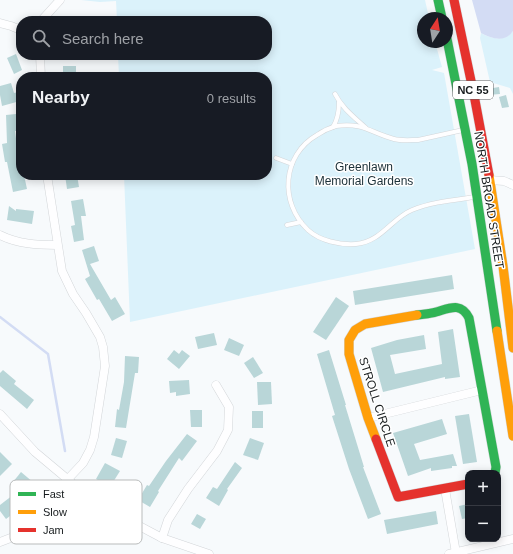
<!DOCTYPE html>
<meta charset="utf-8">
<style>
:root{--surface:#171b24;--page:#20242c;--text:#f1f3f6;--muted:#9ea1a6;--line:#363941}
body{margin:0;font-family:Arial,sans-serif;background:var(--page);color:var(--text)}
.controls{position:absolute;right:12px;bottom:12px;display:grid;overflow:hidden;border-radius:8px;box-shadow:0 2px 10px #0003}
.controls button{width:36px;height:36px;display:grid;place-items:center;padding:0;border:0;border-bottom:1px solid var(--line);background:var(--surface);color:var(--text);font:20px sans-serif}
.compass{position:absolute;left:417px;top:12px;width:36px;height:36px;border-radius:50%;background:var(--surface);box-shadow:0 2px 10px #0003;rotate:12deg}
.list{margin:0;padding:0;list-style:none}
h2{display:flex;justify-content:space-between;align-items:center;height:52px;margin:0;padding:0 16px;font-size:17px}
h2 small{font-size:13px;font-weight:400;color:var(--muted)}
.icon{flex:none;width:22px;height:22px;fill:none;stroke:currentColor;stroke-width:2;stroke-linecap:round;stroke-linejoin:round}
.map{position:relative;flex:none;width:513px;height:554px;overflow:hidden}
.search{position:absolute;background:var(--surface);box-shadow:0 2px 10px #0003;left:16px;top:16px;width:256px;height:44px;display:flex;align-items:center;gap:10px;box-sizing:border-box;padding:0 14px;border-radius:16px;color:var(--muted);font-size:15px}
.panel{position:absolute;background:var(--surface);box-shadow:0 2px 10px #0003;left:16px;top:72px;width:256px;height:108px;border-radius:16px}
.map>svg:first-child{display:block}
</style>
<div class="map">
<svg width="513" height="554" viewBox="0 0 513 554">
<rect width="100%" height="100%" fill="#f7fafc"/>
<!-- green -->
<g fill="#dbf2fb">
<polygon points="81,0 425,0 429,18 423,18 423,42 435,42 442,67 432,70 444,73 475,249 130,322 124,175 267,175 267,77 119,77 118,55 267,55 267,21 117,21 116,1 100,2"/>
<path d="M513 31V94L510 88 490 82 480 38 481 33C491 39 505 42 513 31Z"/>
</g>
<!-- water -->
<path fill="#d3dcf4" d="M472 0H513V31C505 43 492 39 481 33Z"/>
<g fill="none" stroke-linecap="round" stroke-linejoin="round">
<!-- stream -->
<g stroke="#d3dcf4" stroke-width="2.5">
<polyline points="0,317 48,354 65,451"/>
<polyline points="70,501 77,527"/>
</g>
</g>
<!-- building -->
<g fill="#b9d6d8">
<polygon points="16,54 22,70 14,74 7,58"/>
<rect x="63" y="66" width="13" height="11"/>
<polygon points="11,83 14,93 18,92 20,101 2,106 0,95 0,86"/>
<polygon points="499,87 500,94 488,95 487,89"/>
<polygon points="506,95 509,107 502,108 499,97"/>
<polygon points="16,114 16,131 15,131 18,153 20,153 21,175 24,175 27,189 13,192 7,162 5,162 2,144 7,143 6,115"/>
<polygon points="65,175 77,175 79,187 67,189"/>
<polygon points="83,199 86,216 81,216 84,240 74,242 71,226 75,225 71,201"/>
<polygon points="9,206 16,211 16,209 34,211 32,224 7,220"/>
<polygon points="94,246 99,261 90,264 111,300 115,297 125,314 112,321 99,299 97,300 85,279 90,276 82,250"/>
<polygon points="452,275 454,289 355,305 353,291"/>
<polygon points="336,297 349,306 326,340 313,332"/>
<polygon points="453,329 460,377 445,379 445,377 383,392 371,348 397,340 424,335 426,349 390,355 395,374 442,364 438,332"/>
<polygon points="214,333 217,345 198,349 195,337"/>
<polygon points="229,338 244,345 239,356 224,350"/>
<polygon points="174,350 179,354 182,350 190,356 179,369 167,359"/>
<polygon points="329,350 346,405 345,405 364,467 363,467 381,514 368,519 349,469 332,416 335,415 317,354"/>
<polygon points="125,356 139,357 138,373 135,373 126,428 115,427 117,409 119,410 124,382"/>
<polygon points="253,357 263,373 254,378 244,363"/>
<polygon points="3,370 16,381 14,384 34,400 27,409 0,386 0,373"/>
<polygon points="189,380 190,394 176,396 176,392 170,393 169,381"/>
<polygon points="257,382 271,382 272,404 258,405"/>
<polygon points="190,410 202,410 202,427 191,427"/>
<rect x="252" y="411" width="11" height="17"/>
<polygon points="469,414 477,462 463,464 455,416"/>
<polygon points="442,419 447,434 414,444 420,460 453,454 457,466 452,466 452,468 431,471 431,468 408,476 393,433"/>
<polygon points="187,434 197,441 182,461 179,458 158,491 159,492 150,507 138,500 147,485 149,486 166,461"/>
<polygon points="116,438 127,441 122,458 111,455"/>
<polygon points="250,438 264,443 258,460 243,455"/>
<polygon points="0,452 12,464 0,476"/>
<polygon points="235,462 242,468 227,489 228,490 219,506 206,498 213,487 217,489"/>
<polygon points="105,463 120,471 110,487 96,479"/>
<polygon points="21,472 40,488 32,497 13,482"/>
<polygon points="13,495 22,507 6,519 0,511 0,505"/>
<polygon points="468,504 468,518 462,519 459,506"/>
<polygon points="436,511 438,524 387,534 384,520"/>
<polygon points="197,514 206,519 200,529 191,524"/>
</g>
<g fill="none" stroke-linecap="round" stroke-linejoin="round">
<defs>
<g id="lane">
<path d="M335 94C342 108 354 117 366 128"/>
<path d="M333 127C338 119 339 112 339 102"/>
<path d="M463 130 418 140C411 140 401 141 394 139 371 133 363 122 336 126 329 128 323 131 317 135 282 155 279 203 308 230 320 241 340 245 356 244 381 242 392 218 412 210 431 202 454 200 475 197"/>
<polyline points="276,158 292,164"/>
<polyline points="287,225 301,222"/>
</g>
<g id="street">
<polyline points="41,21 60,0"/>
<polyline points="0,23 11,26 21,30"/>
<polyline points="40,55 41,77"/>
<polyline points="489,180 504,181 513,185"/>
<path d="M0 235C18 244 37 245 57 245"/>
<polyline points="0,414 35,452 96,503 162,538 209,554"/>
<polyline points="368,418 482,390"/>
<polyline points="445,489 456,553"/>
<polyline points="162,538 168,520 188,489 217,451 228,430 229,407 216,385"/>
<polyline points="0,542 21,534 33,524 67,480 83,463 90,450 94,437 105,366 103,347 100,337 86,313 73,294 62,271 47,175"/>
<polyline points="449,554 513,539"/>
</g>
<g id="fast">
<polyline points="438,0 442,18"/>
<polyline points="447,39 472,164 497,331"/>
<path d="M417 315C423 314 430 314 436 312 450 308 461 302 469 318L496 467 495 473"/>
</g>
<g id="slow">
<polyline points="489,175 503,266 513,348"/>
<polyline points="497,331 513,436"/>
<polyline points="376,439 368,418 349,354 349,340 355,330 365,324 417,315"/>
</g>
<g id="jam">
<polyline points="454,0 474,95 489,175"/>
<polyline points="376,439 398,497 468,484"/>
</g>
</defs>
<!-- lane casing -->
<use href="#lane" stroke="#d3d6d9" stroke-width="5"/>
<!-- street casing -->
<use href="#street" stroke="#d3d6d9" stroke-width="9"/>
<!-- fast casing -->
<use href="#fast" stroke="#d3d6d9" stroke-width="10"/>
<!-- slow casing -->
<use href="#slow" stroke="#d3d6d9" stroke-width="10"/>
<!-- jam casing -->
<use href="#jam" stroke="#d3d6d9" stroke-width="10"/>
<!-- lane -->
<use href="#lane" stroke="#fefeff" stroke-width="4"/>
<!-- street -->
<use href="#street" stroke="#fefeff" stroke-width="8"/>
<!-- fast -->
<use href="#fast" stroke="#30b455" stroke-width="9"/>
<!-- slow -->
<use href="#slow" stroke="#ff9f0a" stroke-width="9"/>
<!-- jam -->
<use href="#jam" stroke="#e5322d" stroke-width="9"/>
</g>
<g text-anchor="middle" stroke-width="3" stroke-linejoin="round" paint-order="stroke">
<!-- shield labels -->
<rect fill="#fff" stroke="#5c5f61" stroke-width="1" x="453" y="81" width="40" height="18" rx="3"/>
<g font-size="11" font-weight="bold" fill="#161b1d">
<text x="473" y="94">NC 55</text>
</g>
<!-- park labels -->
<g font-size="12" fill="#1c3139" stroke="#fff">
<text x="364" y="171">Greenlawn<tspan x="364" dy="14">Memorial Gardens</tspan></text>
</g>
<!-- street labels -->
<g font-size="12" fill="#161b1d" stroke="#fff">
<text transform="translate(489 200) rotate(81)" y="4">NORTH BROAD STREET</text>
<text transform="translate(377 402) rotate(72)" y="4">STROLL CIRCLE</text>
</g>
</g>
<!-- legend -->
<rect x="10" y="480" width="132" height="64" rx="6" fill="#fff" stroke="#b9bbbb" stroke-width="1"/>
<rect x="18" y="492" width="18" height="4" fill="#30b455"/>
<rect x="18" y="510" width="18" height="4" fill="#ff9f0a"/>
<rect x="18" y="528" width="18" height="4" fill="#e5322d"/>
<g font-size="11" fill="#161b1d">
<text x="43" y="498">Fast</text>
<text x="43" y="516">Slow</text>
<text x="43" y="534">Jam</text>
</g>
</svg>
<div class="controls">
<button>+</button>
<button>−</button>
</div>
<svg class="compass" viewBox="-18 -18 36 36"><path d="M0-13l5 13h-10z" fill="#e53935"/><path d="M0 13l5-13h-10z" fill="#9ea1a6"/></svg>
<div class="search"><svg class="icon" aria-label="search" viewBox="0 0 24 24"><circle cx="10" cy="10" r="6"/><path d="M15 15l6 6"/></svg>Search here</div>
<section class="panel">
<h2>Nearby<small>0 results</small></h2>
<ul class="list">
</ul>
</section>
</div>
